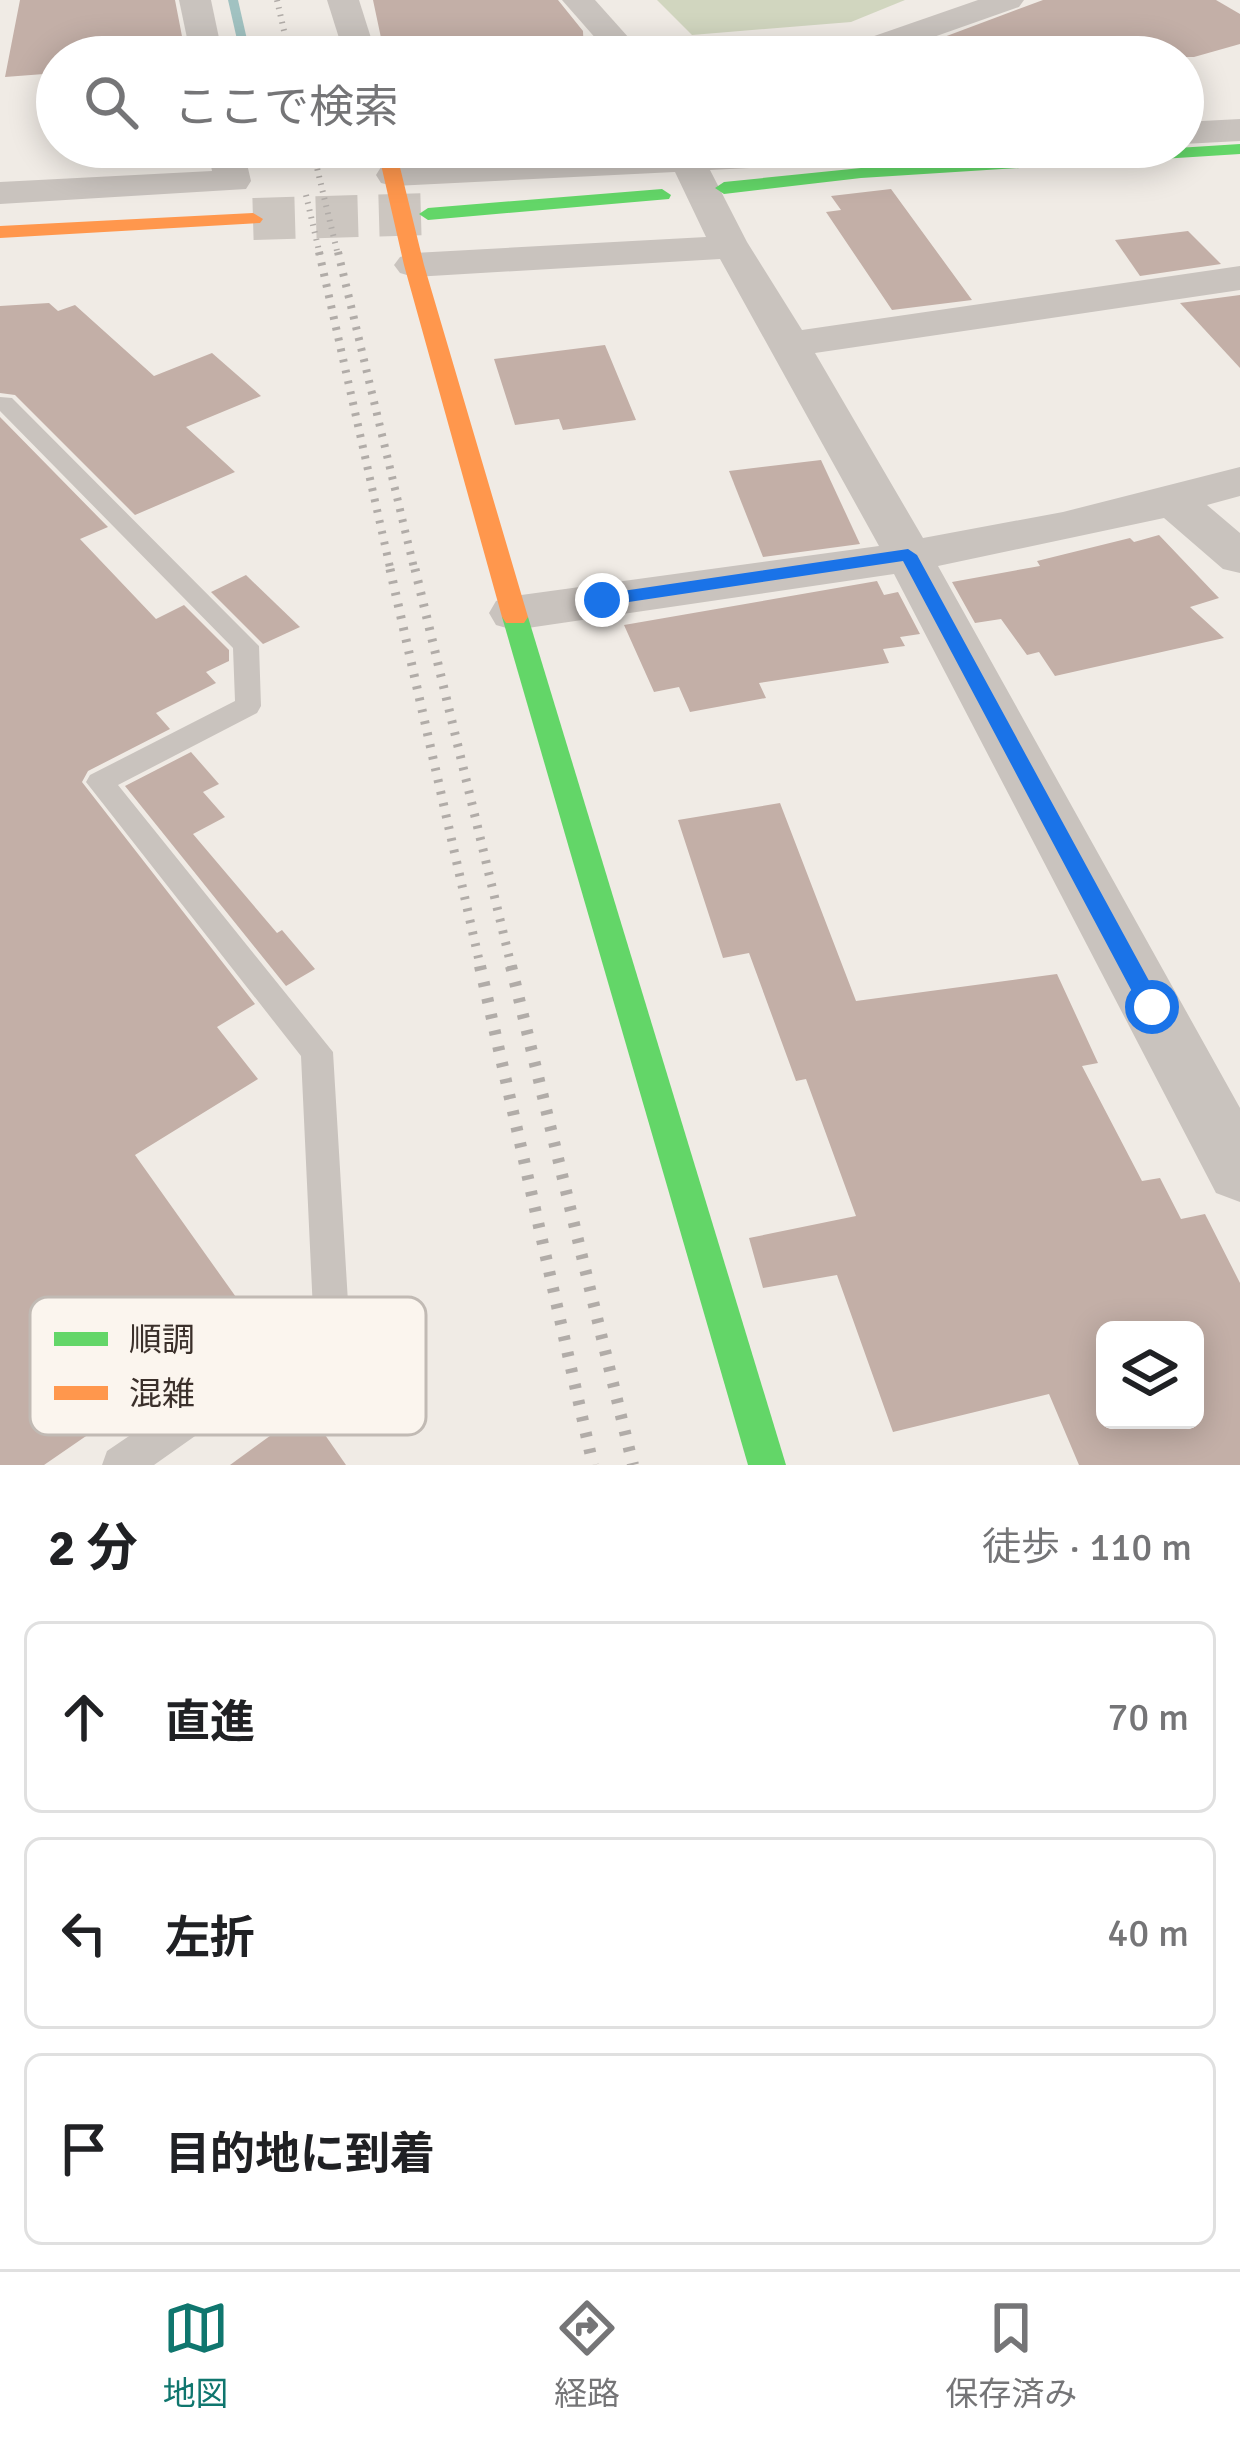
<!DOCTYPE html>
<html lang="ja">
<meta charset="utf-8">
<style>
:root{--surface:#fff;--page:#f2f2f2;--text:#202124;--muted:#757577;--line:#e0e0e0;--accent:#0f766e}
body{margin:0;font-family:Signika,"Noto Sans JP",sans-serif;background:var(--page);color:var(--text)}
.controls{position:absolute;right:36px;bottom:36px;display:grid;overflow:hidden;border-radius:18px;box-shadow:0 6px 30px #0003}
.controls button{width:108px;height:108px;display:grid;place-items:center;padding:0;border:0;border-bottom:3px solid var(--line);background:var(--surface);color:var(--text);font:60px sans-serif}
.stop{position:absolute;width:36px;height:36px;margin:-27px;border:9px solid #1a73e8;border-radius:50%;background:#fff}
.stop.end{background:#1a73e8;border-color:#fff;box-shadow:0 3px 12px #0008}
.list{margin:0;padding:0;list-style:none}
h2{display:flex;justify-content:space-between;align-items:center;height:156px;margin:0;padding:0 48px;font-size:51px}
h2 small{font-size:39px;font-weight:400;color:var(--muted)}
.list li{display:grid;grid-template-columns:78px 1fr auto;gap:36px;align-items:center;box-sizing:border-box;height:192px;margin:0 24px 24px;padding:0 24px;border:3px solid var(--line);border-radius:18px}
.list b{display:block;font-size:45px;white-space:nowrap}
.list em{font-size:39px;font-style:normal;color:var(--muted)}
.icon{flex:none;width:66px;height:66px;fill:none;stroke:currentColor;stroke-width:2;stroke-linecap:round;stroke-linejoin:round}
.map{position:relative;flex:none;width:1240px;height:1465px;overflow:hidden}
.search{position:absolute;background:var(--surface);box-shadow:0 6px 30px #0003;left:36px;right:36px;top:36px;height:132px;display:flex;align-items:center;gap:30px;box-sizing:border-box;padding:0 42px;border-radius:66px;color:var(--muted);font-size:45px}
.sheet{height:804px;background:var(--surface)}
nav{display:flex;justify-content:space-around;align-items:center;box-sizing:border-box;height:168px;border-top:3px solid var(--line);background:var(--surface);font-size:33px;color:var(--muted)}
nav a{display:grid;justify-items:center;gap:6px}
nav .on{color:var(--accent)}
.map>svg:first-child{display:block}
</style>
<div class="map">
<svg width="1240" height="1465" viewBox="0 0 1240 1465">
<rect width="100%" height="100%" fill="#f0ebe5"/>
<!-- green -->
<polygon fill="#d1d6bf" points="657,0 905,0 851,22 692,35"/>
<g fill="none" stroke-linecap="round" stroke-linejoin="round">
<!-- stream -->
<g fill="#a1c2c1" fill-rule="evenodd">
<polygon points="228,0 238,0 251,57 241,57"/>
<polygon points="262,147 274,147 274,160 266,160"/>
</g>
</g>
<!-- building -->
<g fill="#c3afa7" fill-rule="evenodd">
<polygon points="20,0 175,0 186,57 57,57 57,73 5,77"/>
<polygon points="373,0 558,0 583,31 584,57 402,57 400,51 384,52"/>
<polygon points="1043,0 1216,0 1240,14 1240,44 1194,57 905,57 904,52"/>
<polygon points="891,189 972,300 892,310 826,212 841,210 831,196"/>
<polygon points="1188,231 1221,264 1140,276 1115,240"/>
<polygon points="1240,295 1240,368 1180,303"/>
<polygon points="49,303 58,311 75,305 154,376 212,353 261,396 186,427 235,472 135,515 15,395 0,393 0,306"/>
<polygon points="605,345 636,420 563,430 559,419 515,425 494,359"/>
<polygon points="0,417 108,527 80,539 156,619 184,605 229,650 229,661 206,672 216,683 156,713 170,729 88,771 82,782 255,1004 217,1027 258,1079 135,1155 253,1321 44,1465 0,1465"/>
<polygon points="821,460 860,544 763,557 729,471"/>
<polygon points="1159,535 1219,598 1190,607 1224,638 1055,676 1039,652 1027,655 1001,619 975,623 952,582 1040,566 1037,561 1130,538 1134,542"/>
<polygon points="246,575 300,627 263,644 211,592"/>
<polygon points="877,581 884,595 898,592 920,634 900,637 905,646 883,649 889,663 759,683 766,698 690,712 679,687 654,692 624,625"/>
<polygon points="191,752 219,784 203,792 225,817 193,834 277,933 282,930 315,969 286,986 125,786"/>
<path d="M780 803 856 1001 1057 974 1098 1063 1082 1066 1142 1181 1160 1178 1181 1219 1205 1214 1240 1283V1465H1079L1049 1394 893 1432 837 1275 763 1288 749 1238 856 1216 806 1079 796 1081 749 953 723 958 678 820ZM1105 1330H1195V1420H1105Z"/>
<polygon points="307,1409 346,1465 230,1465"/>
</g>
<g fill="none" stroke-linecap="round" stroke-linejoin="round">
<!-- secondary-tunnel -->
<polyline stroke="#ccc6c0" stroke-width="42" stroke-dasharray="42 21" stroke-linecap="butt" points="253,219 428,214"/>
<!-- lane -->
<polygon fill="#c9c3be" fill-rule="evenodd" points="0,397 12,398 259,646 261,706 257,713 118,785 333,1052 349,1319 344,1331 154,1465 102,1465 107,1451 313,1311 301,1056 86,782 90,775 235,701 233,648 0,411"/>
<!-- street -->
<g fill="#c9c3be" fill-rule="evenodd">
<polygon points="179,0 211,0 223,57 191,57"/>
<polygon points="327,0 359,0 377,57 345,57"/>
<polygon points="562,0 595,0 646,57 612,57"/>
<polygon points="978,0 1024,0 1019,7 877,57 830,57 834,50"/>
<polygon points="1240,119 1240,141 1183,144 1183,122"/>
<polygon points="207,147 243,147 251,181 246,189 0,204 0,182 212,171"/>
<polygon points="663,147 962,147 957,155 944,158 710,170 747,242 802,330 1240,266 1240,290 815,353 923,538 1063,512 1240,467 1240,496 1207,505 1240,533 1240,573 1223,569 1164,518 938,566 1240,1108 1240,1202 1216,1193 894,574 514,630 496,625 489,613 496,601 514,596 879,546 720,259 414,277 400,273 394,265 400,257 414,253 706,237 675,172 394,186 381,183 376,175 381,167 394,164 665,150"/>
</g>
<!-- fast -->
<g fill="#63d668" fill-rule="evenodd">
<polygon points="1240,144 1240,154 861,178 724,194 715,188 724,182 861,168"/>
<polygon points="662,189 671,195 669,199 428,220 419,214 428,208"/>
<polygon points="515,609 528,617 786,1465 748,1465 502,617"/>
</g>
<!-- slow -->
<g fill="#ff974d" fill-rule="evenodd">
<polygon points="377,147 395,147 424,265 528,617 524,623 506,623 502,617 404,265"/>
<polygon points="253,213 263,219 260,223 0,238 0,226"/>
</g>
<!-- rail-far3 -->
<g stroke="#b1aca8" stroke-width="6" stroke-dasharray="1.5 6" stroke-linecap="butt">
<polyline points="277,0 290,57"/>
<polyline points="312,147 338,255"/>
<polyline points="306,195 320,255"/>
</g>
<!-- rail-far2 -->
<g stroke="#b1aca8" stroke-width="8" stroke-dasharray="3 8" stroke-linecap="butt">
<polyline points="319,252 391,572"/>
<polyline points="338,252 415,572"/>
</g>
<!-- rail-far1 -->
<g stroke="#b1aca8" stroke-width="9" stroke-dasharray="3 9" stroke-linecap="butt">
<polyline points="390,569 481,969"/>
<polyline points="415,569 512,969"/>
</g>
<!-- rail -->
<g stroke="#b1aca8" stroke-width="12" stroke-dasharray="4.5 12" stroke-linecap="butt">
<polyline points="480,966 593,1465"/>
<polyline points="511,966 633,1465"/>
</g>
</g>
<!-- route -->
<polygon fill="#1a73e8" points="908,549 917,555 1160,1001 1160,1014 1144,1014 903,561 602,606 592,600 602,594"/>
<!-- legend -->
<rect x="30" y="1297" width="396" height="138" rx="18" fill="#fbf5ee" stroke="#c1bab4" stroke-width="3"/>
<rect x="54" y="1332" width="54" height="14" fill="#63d668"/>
<rect x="54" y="1386" width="54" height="14" fill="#ff974d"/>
<g font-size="33" fill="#3b302b">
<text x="129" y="1351">順調</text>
<text x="129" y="1405">混雑</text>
</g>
</svg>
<div class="controls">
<button><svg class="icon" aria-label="layers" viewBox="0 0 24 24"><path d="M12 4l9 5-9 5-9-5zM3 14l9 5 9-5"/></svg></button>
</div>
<div class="stop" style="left:1152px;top:1007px"></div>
<div class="stop end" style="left:602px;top:600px"></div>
<div class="search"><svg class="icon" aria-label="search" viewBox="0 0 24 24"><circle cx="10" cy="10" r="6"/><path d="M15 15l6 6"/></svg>ここで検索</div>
</div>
<section class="sheet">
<h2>2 分<small>徒歩 · 110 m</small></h2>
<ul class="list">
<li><svg class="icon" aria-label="ahead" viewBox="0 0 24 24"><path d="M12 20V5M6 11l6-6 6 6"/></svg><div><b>直進</b></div><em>70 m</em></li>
<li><svg class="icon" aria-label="left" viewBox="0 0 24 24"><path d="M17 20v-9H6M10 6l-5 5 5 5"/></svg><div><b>左折</b></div><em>40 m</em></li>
<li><svg class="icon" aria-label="arrive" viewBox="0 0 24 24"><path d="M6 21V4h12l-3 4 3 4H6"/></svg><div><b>目的地に到着</b></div></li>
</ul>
</section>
<nav>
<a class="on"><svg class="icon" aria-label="map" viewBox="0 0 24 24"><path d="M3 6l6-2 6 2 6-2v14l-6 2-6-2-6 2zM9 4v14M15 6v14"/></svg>地図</a>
<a><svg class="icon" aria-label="directions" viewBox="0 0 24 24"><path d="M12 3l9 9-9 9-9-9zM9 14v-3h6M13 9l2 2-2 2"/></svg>経路</a>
<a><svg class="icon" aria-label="saved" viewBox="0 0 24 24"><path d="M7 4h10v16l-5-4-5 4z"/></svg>保存済み</a>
</nav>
